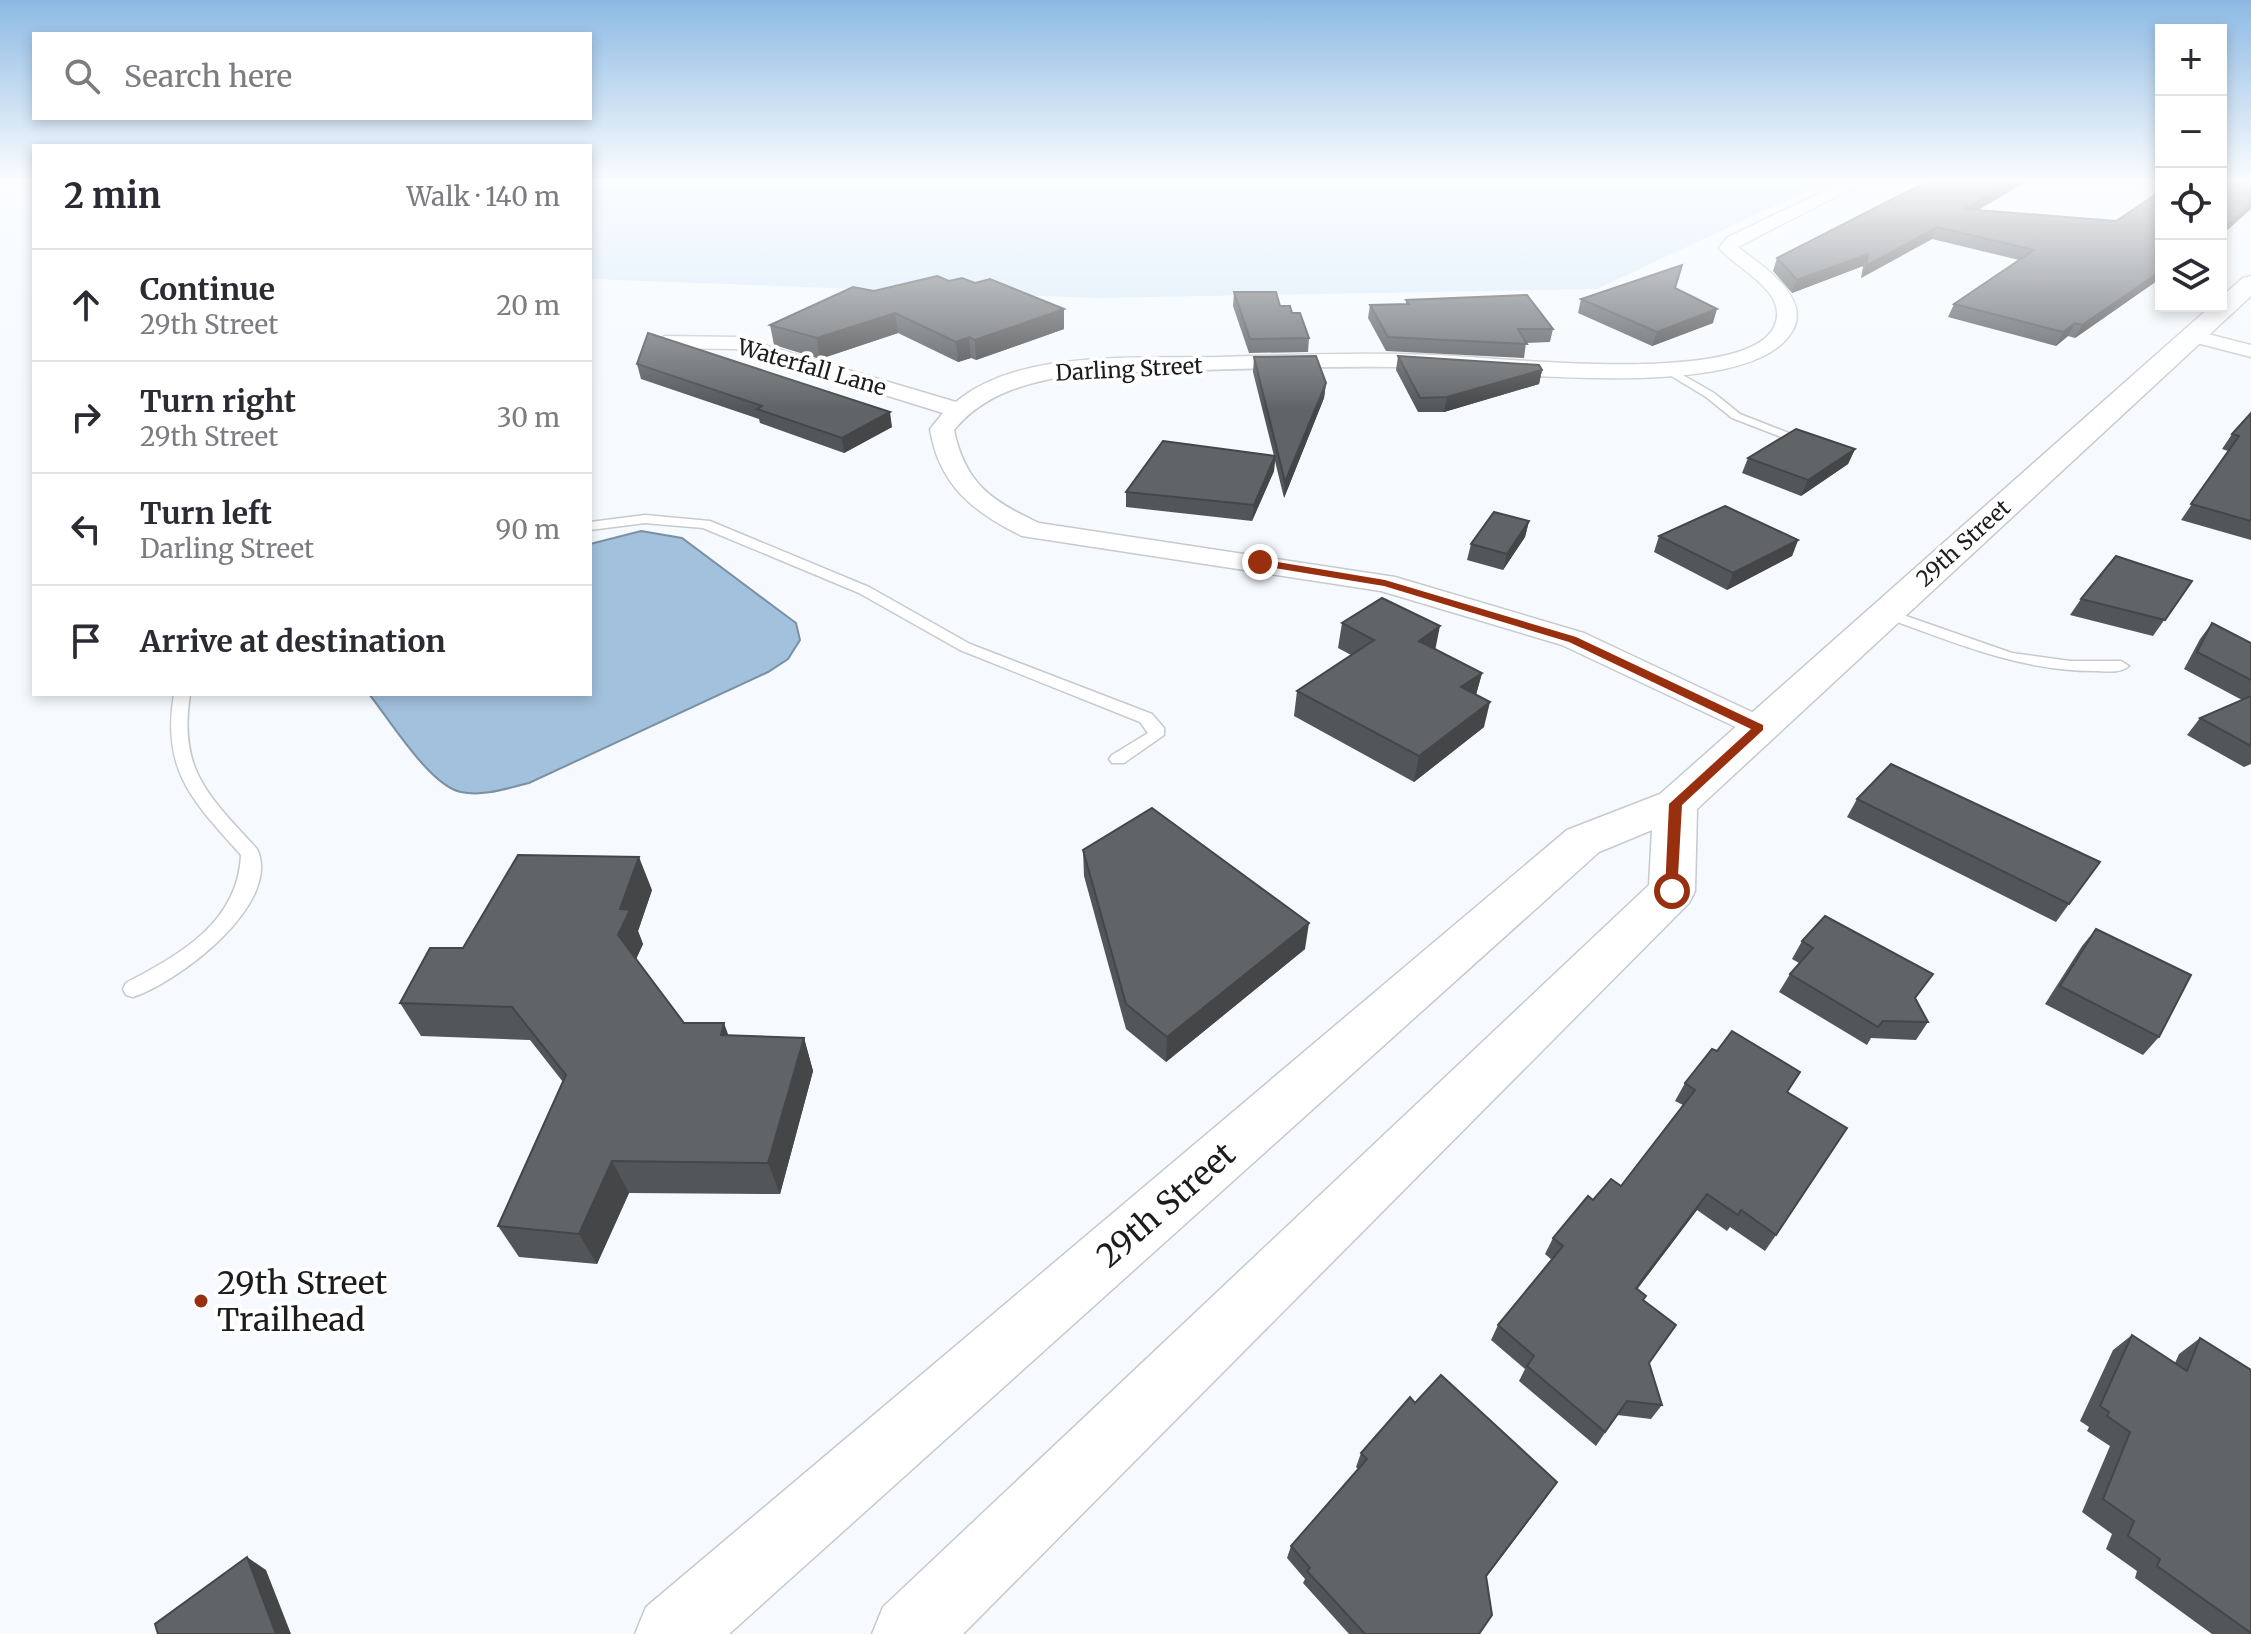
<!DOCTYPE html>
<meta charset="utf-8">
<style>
:root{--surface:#fff;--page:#f2f2f3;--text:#2b2b33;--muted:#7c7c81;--line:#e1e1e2}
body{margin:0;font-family:Merriweather,serif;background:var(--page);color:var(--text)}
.controls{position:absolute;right:24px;top:24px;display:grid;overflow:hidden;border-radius:0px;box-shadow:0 4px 12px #0003}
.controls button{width:72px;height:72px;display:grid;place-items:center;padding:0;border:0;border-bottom:2px solid var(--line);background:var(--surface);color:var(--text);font:40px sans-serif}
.stop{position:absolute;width:24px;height:24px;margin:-18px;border:6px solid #98300f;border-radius:50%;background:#fff}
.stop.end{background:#98300f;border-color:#fff;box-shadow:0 2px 8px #0008}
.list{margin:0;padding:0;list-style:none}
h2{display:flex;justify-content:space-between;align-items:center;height:104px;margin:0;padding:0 32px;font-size:34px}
h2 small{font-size:26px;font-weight:400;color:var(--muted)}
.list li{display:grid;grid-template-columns:52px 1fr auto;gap:24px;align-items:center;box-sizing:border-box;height:112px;padding:0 32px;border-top:2px solid var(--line)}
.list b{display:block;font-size:30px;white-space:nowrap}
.list p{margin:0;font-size:26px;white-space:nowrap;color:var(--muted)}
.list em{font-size:26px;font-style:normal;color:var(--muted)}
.icon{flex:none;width:44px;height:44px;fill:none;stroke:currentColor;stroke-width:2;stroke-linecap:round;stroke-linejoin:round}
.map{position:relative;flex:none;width:2251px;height:1634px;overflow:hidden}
.search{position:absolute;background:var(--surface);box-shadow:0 4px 12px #0003;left:32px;top:32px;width:560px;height:88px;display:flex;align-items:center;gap:20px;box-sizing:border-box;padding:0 28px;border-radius:0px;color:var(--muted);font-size:30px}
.panel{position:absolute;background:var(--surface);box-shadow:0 4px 12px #0003;left:32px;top:144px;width:560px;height:552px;border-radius:0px}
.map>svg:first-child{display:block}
</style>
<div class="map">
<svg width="2251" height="1634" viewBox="0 0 2251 1634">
<rect width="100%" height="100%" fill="#f6fafe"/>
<!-- green -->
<polygon fill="#d8eafb" points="590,181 1827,181 1597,289 1097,298 590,279"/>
<!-- water -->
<path fill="#a2c1dd" stroke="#7a90a3" stroke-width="2" d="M641 531 682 538 796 623 800 640 788 659 768 672 529 783C508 788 483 797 461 792 430 786 390 720 369 694H590V544Z"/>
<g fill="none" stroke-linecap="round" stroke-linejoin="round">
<defs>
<g id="lane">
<polygon points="1667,366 1714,393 1740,414 1804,439 1794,442 1732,418 1706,397 1663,371 1662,369"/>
<polygon points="645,515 710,521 869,587 970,644 1152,714 1164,728 1164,735 1124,763 1112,763 1109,759 1112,755 1148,733 1140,722 960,650 859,593 703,528 645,523 590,530 590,522"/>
<path d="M1886 609 2012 653 2070 661H2121L2129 666C2120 674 2105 671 2094 671 2018 671 1951 641 1881 616V610Z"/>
<path d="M174 694H190C178 771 209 796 257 849 283 904 177 983 133 997L126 995 123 989 126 983C179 955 238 923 241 855 193 801 161 771 174 694Z"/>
</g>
<g id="street">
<path d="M1845 181H1866L1738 247C1758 263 1783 278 1794 302 1799 314 1797 326 1789 336 1737 406 1474 368 1392 367 1286 366 1181 371 1076 374 1030 382 985 392 954 430 965 483 991 501 1039 523L1395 577 1584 633 1771 721 1776 728 1771 735 1759 738 1562 645 1381 591 1022 536C973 512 939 485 930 429L943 413 736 349 665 348 655 342 665 336 737 337 956 402C1020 348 1141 359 1220 357 1291 355 1362 352 1432 355 1492 356 1745 388 1774 327 1791 292 1736 269 1719 248L1728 237Z"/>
<polygon points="2192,330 2251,345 2251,357 2185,340 2182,336"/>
</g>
<polygon id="secondary" points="2251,276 2251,296 1697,809 1695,891 1689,903 963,1634 872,1634 883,1607 1649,885 1652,830 1599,852 729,1634 635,1634 646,1607 1567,830 1660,794 2211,306 2221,306 2221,297 2243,278"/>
</defs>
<!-- lane casing -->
<use href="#lane" stroke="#c6cacd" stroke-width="3"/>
<!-- street casing -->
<use href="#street" stroke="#c6cacd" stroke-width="3"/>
<!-- secondary casing -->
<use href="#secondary" stroke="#c6cacd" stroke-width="3"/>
<!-- lane -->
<use href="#lane" fill="#fff" fill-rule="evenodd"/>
<!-- street -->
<use href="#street" fill="#fff" fill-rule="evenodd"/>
<!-- secondary -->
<use href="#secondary" fill="#fff" fill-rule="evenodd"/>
</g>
<!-- wall -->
<g fill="#535659">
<polygon points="1928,181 2027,181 1978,210 2116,221 2161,191 2161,278 2075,338 2068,336 2056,346 1948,317 1954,304 2019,260 1932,239 1861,278 1863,266 1792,293 1773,271 1777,258"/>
<polygon points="949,281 975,283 1064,309 1064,329 976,360 971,358 958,362 898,333 820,359 774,345 770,325"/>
<polygon points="1675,288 1713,323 1652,346 1578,313 1581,299"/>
<polygon points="1234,292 1280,306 1292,313 1309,338 1308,352 1249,353 1233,306"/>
<polygon points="1406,300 1553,329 1550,342 1526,343 1524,358 1386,351 1368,318 1370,305 1406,304"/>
<polygon points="1398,356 1542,370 1539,384 1444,412 1418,412 1396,370"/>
<polygon points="1254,357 1326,383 1324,398 1284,498 1275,461 1274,471 1252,521 1126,507 1126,492 1274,456 1253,372"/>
<polygon points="637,364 892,427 844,453 760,423 759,419 641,379"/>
<polygon points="2251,413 2251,540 2181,520 2228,451 2222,449 2232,434"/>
<polygon points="1855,449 1848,464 1801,496 1742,473 1748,458"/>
<polygon points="1529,521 1525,537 1503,570 1467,560 1471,544"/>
<polygon points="1659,536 1798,540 1792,556 1727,590 1654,552"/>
<polygon points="2192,581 2153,636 2070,615 2081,599"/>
<polygon points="1342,623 1436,650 1482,673 1476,695 1484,727 1414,782 1294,716 1297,691 1351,655 1338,648"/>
<polygon points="2212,623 2251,643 2251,764 2244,767 2187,735 2200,718 2242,700 2184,669 2200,639"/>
<polygon points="1857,799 2069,904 2056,922 1847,817"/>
<polygon points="1083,850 1305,949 1166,1062 1126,1029 1084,876"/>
<polygon points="652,890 638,931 643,944 636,959 684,1023 728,1035 804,1038 813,1071 780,1194 629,1193 597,1264 519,1257 498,1226 563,1082 530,1040 421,1036 400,1003 463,948"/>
<polygon points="2096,929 2159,1037 2143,1055 2045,1004 2082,946"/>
<polygon points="1802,941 1916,999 1928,1022 1916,1040 1871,1038 1867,1045 1779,992 1790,974 1799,963 1792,959"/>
<polygon points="1685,1083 1788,1092 1776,1235 1765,1251 1730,1227 1727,1231 1697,1210 1637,1289 1643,1300 1649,1363 1662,1405 1651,1419 1617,1415 1596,1446 1519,1381 1525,1369 1491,1340 1498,1325 1552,1260 1545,1254 1553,1238 1593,1200 1621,1186 1683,1105 1675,1101"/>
<polygon points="2132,1335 2175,1363 2179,1354 2200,1338 2251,1370 2251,1634 2212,1634 2135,1578 2137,1571 2106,1549 2112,1534 2082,1512 2110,1446 2087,1431 2089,1427 2080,1421 2113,1350"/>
<polygon points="1415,1403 1548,1495 1486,1577 1479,1634 1349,1634 1303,1583 1305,1579 1287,1558 1291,1546 1358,1469 1356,1467 1361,1453"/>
</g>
<!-- shaded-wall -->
<g fill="#444648">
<polygon points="2012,181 2027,181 1959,221 1964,209"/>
<polygon points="2251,204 2251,209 2221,236 2221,229"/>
<polygon points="1937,227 1932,239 1861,278 1866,266"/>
<polygon points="1868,254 1863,266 1792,293 1797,280"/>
<polygon points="2161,271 2161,278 2075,338 2082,325"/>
<polygon points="1064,309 1064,329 976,360 975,340"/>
<polygon points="1717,309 1713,323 1652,346 1657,332"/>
<polygon points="895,313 898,333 820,359 817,338"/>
<polygon points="2075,323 2068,336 2056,346 2063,332"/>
<polygon points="969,337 971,358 958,362 956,342"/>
<polygon points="1542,370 1539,384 1444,412 1447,397"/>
<polygon points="1326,383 1324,398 1284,498 1285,482"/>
<polygon points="890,412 892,427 844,453 842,438"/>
<polygon points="1855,449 1848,464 1801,496 1808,480"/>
<polygon points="1275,456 1274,471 1252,521 1254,505"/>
<polygon points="1529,521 1525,537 1503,570 1507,554"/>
<polygon points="1798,540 1792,556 1727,590 1733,573"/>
<polygon points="1440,626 1435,651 1419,641"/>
<polygon points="1482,673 1475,698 1461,687"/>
<polygon points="1490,702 1484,727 1414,782 1419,756"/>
<polygon points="639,857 652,890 638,931 643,944 632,968 618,935 620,909"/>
<polygon points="1309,923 1305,949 1166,1062 1167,1037"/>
<polygon points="724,1023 736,1056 721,1035"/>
<polygon points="804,1038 813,1071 780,1194 768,1163"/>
<polygon points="612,1161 629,1193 597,1264 579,1234"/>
<polygon points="1707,1194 1697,1210 1626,1304 1636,1288"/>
<polygon points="1557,1482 1548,1495 1478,1588 1486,1576"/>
<polygon points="247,1557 266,1570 291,1634 276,1634"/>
</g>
<!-- building -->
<g fill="#616467" stroke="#444648" stroke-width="2">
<polygon points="1928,181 2012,181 1964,209 2116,221 2161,191 2161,271 2082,325 2075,323 2063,332 1954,304 2034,250 1937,227 1866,266 1868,254 1797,280 1777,258"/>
<polygon points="2221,181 2251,181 2251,204 2233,221 2221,229"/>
<polygon points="1682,265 1675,288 1717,309 1657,332 1581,299"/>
<polygon points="937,276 949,281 962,278 975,283 990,279 1064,309 975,340 969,337 956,342 895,313 817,338 770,325 853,287 874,291"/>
<polygon points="1234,292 1276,292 1280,306 1290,306 1292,313 1300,313 1309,338 1250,339"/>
<polygon points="1527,295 1553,329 1518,329 1527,344 1388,337 1370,305 1409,304 1406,300"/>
<polygon points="648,333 890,412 842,438 757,409 762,406 637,364"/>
<polygon points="1316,356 1326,383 1285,482 1254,357"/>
<polygon points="1398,356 1539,365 1542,370 1447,397 1420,398"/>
<polygon points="2251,413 2251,521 2191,504 2239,436 2232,434"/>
<polygon points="1796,429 1855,449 1808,480 1748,458"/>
<polygon points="1163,441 1275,456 1254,505 1126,492"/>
<polygon points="1725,506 1798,540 1733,573 1659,536"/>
<polygon points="1494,512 1529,521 1507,554 1471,544"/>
<polygon points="2116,556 2192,581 2165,620 2081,599"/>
<polygon points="1382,598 1440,626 1419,641 1482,673 1461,687 1490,702 1419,756 1297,691 1374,640 1342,623"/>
<polygon points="2212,623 2251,643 2251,680 2197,652"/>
<polygon points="2251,696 2251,746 2200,718"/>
<polygon points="1891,764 2100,862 2069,904 1857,799"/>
<polygon points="1152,808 1309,923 1167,1037 1126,1004 1083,850"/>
<polygon points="518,855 639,857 620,909 630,910 618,935 684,1023 724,1023 721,1035 804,1038 768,1163 612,1161 579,1234 498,1226 566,1075 512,1007 400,1003 430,948 463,948"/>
<polygon points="1825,916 1933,974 1915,998 1928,1022 1883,1021 1878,1027 1790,974 1813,948 1802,941"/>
<polygon points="2096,929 2191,975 2159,1037 2060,986"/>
<polygon points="1732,1031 1800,1072 1787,1092 1847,1128 1776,1235 1741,1210 1738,1215 1707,1194 1636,1288 1646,1296 1643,1300 1676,1325 1649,1363 1662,1405 1627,1401 1605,1432 1527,1366 1534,1356 1498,1325 1563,1246 1553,1238 1588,1196 1593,1200 1611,1179 1621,1186 1695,1090 1685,1083 1712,1049 1717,1051"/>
<polygon points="2132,1335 2187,1371 2200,1338 2251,1370 2251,1633 2157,1566 2160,1559 2128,1536 2134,1521 2103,1499 2130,1432 2107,1416 2109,1412 2100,1406"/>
<polygon points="1441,1375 1557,1482 1486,1576 1492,1615 1479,1634 1365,1634 1307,1571 1310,1568 1291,1546 1367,1459 1361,1453 1410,1397 1415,1403"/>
<polygon points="247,1557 276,1634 158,1634 155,1624"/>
</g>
<!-- sky -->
<linearGradient id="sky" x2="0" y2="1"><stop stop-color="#8cb9e4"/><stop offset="0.44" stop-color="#fbfdff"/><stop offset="1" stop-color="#fbfdff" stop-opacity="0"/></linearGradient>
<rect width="2251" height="410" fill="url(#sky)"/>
<!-- route -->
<polygon fill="#98300f" points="1260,559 1385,580 1576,637 1763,725 1763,730 1682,805 1677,894 1667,894 1665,891 1669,804 1751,729 1569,642 1384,586 1256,565"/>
<!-- markers -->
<circle fill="#98300f" stroke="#fff" stroke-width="3" cx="201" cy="1301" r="8"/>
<g text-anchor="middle" stroke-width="8" stroke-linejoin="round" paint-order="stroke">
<!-- far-street labels -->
<g font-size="22" fill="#1b1c1d" stroke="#fff">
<text transform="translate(812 367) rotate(16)" y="8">Waterfall Lane</text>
<text transform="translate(1129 369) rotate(-3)" y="8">Darling Street</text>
<text transform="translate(1963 543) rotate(-42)" y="8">29th Street</text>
</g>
<!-- near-street labels -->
<g font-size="32" fill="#1b1c1d" stroke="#fff">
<text transform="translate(1166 1205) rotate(-41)" y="11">29th Street</text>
</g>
<!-- near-poi labels -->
<g font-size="32" fill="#1b1c1d" stroke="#fff" text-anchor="start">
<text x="217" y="1294">29th Street<tspan x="217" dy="37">Trailhead</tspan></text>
</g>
</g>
</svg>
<div class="controls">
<button>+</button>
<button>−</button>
<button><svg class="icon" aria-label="locate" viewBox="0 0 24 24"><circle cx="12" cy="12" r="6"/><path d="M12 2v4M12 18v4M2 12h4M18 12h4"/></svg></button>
<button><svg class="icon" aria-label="layers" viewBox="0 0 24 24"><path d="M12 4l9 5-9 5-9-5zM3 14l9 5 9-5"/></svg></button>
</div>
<div class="stop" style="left:1672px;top:891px"></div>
<div class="stop end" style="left:1260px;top:562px"></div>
<div class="search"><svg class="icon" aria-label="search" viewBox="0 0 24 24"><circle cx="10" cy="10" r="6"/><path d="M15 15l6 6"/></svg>Search here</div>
<section class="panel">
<h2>2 min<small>Walk · 140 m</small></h2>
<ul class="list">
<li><svg class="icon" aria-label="ahead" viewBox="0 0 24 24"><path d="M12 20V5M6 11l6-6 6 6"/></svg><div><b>Continue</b><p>29th Street</p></div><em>20 m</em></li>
<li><svg class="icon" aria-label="right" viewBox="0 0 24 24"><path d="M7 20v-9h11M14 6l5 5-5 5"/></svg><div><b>Turn right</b><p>29th Street</p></div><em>30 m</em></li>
<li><svg class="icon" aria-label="left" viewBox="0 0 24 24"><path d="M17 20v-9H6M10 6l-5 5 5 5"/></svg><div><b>Turn left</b><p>Darling Street</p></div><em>90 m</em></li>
<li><svg class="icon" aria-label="arrive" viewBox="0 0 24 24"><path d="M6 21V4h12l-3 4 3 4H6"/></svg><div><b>Arrive at destination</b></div></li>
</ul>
</section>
</div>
